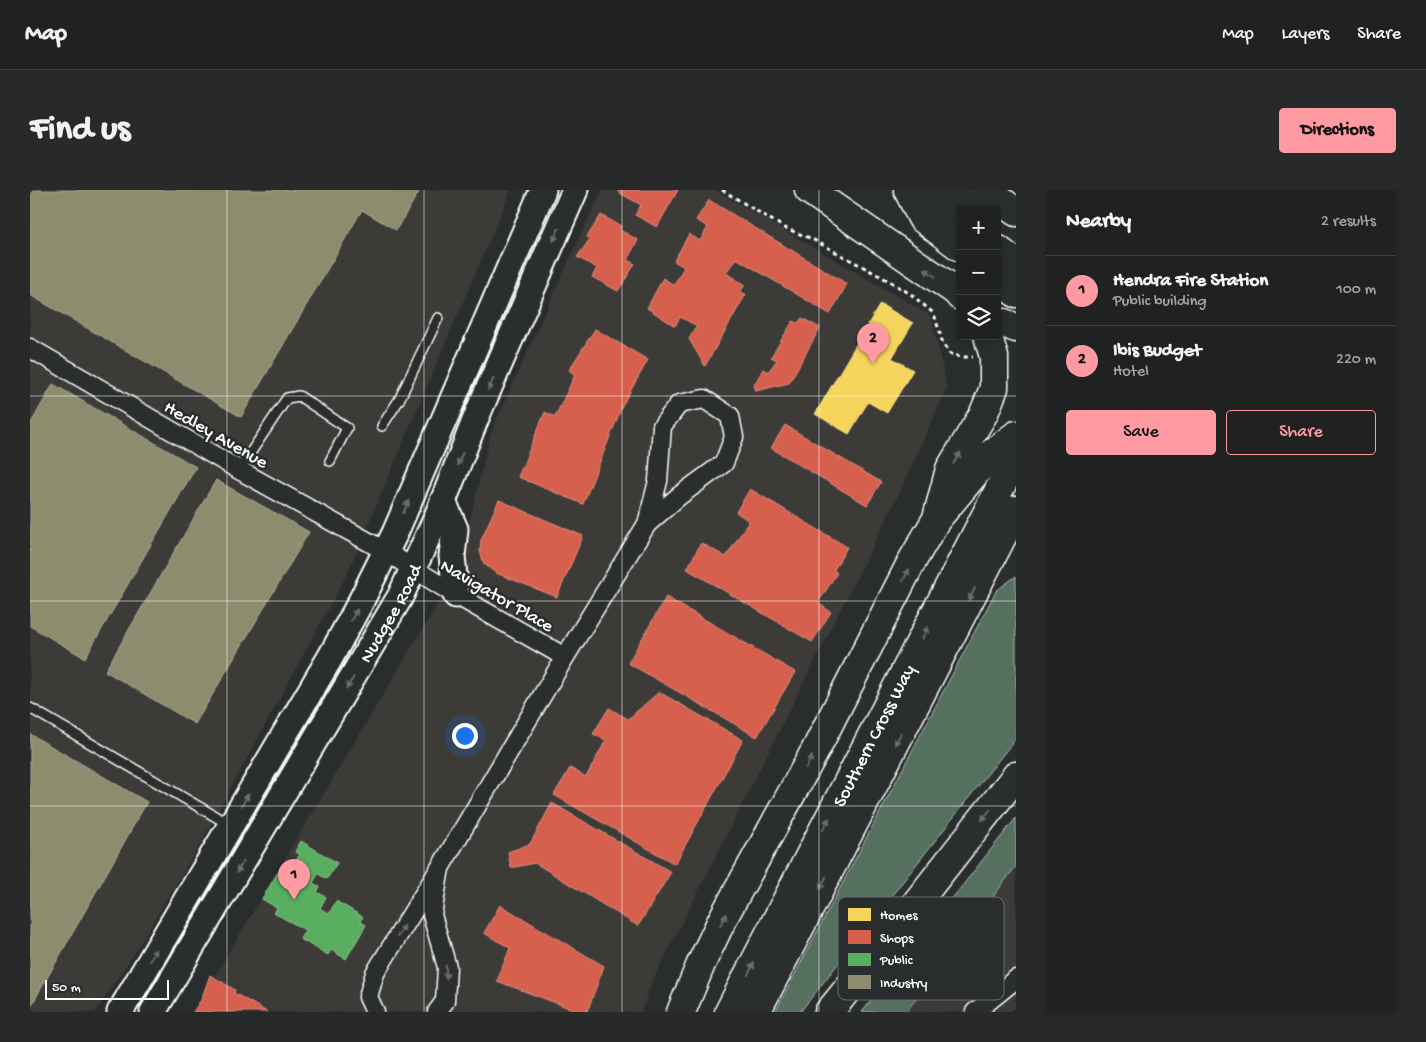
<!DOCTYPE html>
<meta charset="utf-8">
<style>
:root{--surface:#202222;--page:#282a2a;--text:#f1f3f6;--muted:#a2a4a5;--line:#3d3f40;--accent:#ff9aa2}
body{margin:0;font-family:"Gochi Hand",sans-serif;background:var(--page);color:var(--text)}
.controls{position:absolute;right:15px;top:15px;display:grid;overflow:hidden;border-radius:5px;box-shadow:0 2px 8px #0003}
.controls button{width:45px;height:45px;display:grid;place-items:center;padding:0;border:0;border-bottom:1px solid var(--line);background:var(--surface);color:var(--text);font:25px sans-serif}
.scale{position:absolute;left:15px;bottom:12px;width:124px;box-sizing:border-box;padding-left:5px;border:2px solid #fff;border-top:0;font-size:14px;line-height:18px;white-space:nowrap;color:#fff;-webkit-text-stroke:4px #2a2d2e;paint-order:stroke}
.you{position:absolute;left:434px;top:545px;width:18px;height:18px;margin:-12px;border:4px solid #fff;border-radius:50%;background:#1a73e8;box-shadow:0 0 0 8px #1a73e833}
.badge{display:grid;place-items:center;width:32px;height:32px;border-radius:50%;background:var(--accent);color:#111;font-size:16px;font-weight:700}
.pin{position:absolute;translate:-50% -41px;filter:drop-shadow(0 1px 2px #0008)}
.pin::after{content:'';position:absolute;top:26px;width:18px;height:15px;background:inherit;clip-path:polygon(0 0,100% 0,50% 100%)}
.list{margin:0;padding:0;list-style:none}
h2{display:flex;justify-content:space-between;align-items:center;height:65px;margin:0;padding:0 20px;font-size:21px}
h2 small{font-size:16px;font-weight:400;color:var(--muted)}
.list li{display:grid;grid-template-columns:32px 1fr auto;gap:15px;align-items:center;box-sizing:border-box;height:70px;padding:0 20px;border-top:1px solid var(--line)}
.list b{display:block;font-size:19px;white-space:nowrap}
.list p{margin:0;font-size:16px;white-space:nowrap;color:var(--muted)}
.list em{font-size:16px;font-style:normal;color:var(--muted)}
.actions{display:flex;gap:10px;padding:15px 20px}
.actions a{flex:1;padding:11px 0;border:1px solid var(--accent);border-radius:5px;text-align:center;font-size:18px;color:var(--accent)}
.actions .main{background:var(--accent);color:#111}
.icon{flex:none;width:28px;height:28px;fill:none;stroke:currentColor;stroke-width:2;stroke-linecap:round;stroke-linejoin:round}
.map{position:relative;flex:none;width:986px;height:822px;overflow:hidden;border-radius:5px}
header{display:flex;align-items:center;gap:30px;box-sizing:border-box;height:70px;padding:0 25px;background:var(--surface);border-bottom:1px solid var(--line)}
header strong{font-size:24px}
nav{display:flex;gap:28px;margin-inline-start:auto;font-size:18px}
.intro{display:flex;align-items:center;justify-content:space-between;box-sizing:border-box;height:120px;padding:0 30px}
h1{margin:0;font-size:35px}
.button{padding:12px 22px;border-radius:5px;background:var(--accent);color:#111;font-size:18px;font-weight:700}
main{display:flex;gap:30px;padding:0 30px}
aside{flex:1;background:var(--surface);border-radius:5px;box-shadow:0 2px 8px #0003}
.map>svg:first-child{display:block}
</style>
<header>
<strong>Map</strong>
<nav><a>Map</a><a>Layers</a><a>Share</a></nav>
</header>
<div class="intro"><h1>Find us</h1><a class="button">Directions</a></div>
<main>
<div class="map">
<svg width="986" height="822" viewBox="0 0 986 822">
<rect width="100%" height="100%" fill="#2a2d2e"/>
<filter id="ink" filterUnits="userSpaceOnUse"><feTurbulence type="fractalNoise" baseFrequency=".02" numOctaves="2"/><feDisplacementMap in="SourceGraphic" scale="10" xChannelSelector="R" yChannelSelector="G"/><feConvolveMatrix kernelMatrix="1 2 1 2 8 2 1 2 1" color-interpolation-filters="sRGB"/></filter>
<g filter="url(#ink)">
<!-- built -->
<g fill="#3d3a38">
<polygon points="0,0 481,0 316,386 171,653 105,762 65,822 0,822"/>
<polygon points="573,0 685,0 901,126 917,198 868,306 621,794 611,822 163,822 428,380 461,242 550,46"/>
<polygon points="986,676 986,822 876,822"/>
</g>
<!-- green -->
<g fill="#546f5e" stroke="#aab7ae">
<polygon points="986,386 986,548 770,822 745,822 966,401"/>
<polygon points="986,628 986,676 876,822 832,822"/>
</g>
<!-- homes -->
<polygon fill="#f6d55c" stroke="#f9e28d" points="850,114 883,133 862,168 883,180 857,223 838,212 819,244 785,224"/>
<!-- shops -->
<g fill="#d6604d" stroke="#e29082">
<polygon points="589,0 648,0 627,37 605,25 611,15 588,2"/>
<polygon points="679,10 817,94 800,124 706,68 696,83 715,95 710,102 716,104 675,176 659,149 667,136 650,127 645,136 617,118 633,88 644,95 654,77 644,71 659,44 670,51 678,37 666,30"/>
<polygon points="571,25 591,36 590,40 608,50 597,70 605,74 588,101 562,87 567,78 547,67 560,49 557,47"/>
<polygon points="772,128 790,138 759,193 726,201 724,195 733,179 738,182 747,170 741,167 763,131 768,133"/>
<polygon points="565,139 618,170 593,214 553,314 488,287 515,222 525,227 545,185 539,180"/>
<polygon points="755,235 851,292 837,315 741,258"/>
<polygon points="720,299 817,357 804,380 807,383 788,413 801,422 782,452 657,379 671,353 696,367 719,331 706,322"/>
<polygon points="469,310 553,346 527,407 466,383 454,374 450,361 451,350"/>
<polygon points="636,407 765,482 727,547 598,473"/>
<polygon points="629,502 713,550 645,674 524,605 540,578 556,587 576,550 563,544 579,518 598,529"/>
<polygon points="522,613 641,682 608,736 505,673 481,678 478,662 500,654"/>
<polygon points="470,715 574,776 557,822 550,822 467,791 480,758 454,743"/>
<polygon points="180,785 205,800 204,803 237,822 163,822 171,810"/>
</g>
<!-- public -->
<polygon fill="#5aae61" stroke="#8cc690" points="271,651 307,673 297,689 288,684 283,693 290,697 287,702 296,707 290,718 299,724 306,711 333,727 330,731 336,735 316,769 301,760 298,765 270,749 275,740 244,723 247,718 232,709 248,682 256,687 270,664 265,662"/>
<!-- industry -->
<g fill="#8c8c6e" stroke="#aeae9a">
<polygon points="0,0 390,0 366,40 332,20 211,227 0,105"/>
<polygon points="23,194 166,277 55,468 0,436 0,235"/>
<polygon points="186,290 279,342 165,534 75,481"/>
<polygon points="0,544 117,612 0,818"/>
</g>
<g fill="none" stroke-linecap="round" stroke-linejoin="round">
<defs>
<g id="lane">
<polyline points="352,236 369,210 408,128"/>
<polyline points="209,280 257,208 269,206 317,238 300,271"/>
<polyline points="0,518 200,635"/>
</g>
<g id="street">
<polyline points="0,158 209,280 355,361 426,405 535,467"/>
<polygon points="674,209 700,226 704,247 694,273 649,306 617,334 628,291 632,236 649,214"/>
<polyline points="410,678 535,467 617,334"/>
<polyline points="345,822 338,807 345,783 410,678 402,725 417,777 415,811 407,822"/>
<polyline points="945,822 986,789"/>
</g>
<g id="secondary">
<polyline points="413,311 425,339 422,366 426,405"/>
<polyline points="90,822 300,468 330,413 365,343 513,0"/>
<path id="s1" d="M123 822 370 407 406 329 448 223 545 0"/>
</g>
<g id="primary">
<polyline points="779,0 930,104"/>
<polyline points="888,0 930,31"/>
<polyline points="967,59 986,73"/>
</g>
<g id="highway">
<polyline points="878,0 892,28 930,57"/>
<polyline points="910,0 925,8 951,19"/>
<polyline points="956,0 986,22"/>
<polyline points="967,88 986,103"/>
<polyline points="927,102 930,106"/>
<polyline points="974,133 986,138"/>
<polyline points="908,324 920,279 954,223 964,198 964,167 958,146"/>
<polyline points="651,822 671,774 693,728 785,561 882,371 906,330 961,264 986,245"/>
<path id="s2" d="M699 822 986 267"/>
<polyline points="726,822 986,320"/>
<polyline points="799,822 847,763 986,586"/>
</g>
</defs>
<!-- lane casing -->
<use href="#lane" stroke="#fff" stroke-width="12"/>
<!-- street casing -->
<use href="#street" stroke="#fff" stroke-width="21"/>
<!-- secondary casing -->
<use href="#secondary" stroke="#fff" stroke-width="29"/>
<!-- primary casing -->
<use href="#primary" stroke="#fff" stroke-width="31"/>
<!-- highway casing -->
<use href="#highway" stroke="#fff" stroke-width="31"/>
<!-- path -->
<polyline stroke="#fff" stroke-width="3" stroke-dasharray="4 4" stroke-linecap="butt" points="692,0 755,38 782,49 861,92 882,105 902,122 905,127 913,154 920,164 931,167 943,167"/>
<!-- lane -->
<use href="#lane" stroke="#2a2d2e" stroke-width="9"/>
<!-- street -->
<use href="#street" stroke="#2a2d2e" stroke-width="18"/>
<!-- secondary -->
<use href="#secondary" stroke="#2a2d2e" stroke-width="25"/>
<!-- primary -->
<use href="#primary" stroke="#2a2d2e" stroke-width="28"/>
<!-- highway -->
<use href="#highway" stroke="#2a2d2e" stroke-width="28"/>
</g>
<!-- one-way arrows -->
<defs><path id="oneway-solid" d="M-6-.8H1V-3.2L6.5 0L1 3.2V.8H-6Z" transform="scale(1.25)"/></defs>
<g fill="#6a6c6d">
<use href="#oneway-solid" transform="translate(526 45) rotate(114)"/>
<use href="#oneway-solid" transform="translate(900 83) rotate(-145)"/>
<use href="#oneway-solid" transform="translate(461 194) rotate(114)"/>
<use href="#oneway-solid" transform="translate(927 268) rotate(-59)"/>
<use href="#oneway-solid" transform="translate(430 269) rotate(112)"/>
<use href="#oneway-solid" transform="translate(376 317) rotate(-67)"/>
<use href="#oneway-solid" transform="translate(876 385) rotate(-63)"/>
<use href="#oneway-solid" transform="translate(942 404) rotate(117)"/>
<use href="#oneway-solid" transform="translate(324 425) rotate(-61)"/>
<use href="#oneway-solid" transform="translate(895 443) rotate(-63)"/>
<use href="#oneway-solid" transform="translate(320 493) rotate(121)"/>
<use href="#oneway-solid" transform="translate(868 549) rotate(117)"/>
<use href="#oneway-solid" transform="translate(779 572) rotate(-62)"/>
<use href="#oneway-solid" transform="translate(215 610) rotate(-59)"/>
<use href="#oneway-solid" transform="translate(956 625) rotate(128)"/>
<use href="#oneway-solid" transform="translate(796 634) rotate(-63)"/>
<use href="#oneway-solid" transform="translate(210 677) rotate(121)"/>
<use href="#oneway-solid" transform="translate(793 693) rotate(117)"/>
<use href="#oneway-solid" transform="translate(693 730) rotate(-63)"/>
<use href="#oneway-solid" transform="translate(371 741) rotate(-58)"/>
<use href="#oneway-solid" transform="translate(123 765) rotate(-59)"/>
<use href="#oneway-solid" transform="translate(721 779) rotate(-63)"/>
<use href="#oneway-solid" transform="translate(416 782) rotate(89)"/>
</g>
</g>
<!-- grid -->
<path fill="none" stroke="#fff" stroke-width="1" stroke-opacity="0.55" d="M197 0V822M394 0V822M592 0V822M789 0V822M0 206H986M0 411H986M0 616H986"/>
<g text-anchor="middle" stroke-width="5" stroke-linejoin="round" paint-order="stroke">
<!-- street labels -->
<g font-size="19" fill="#fff" stroke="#2a2d2e">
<text transform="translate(187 243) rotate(30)" y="7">Hedley Avenue</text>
<text transform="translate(468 404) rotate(30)" y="7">Navigator Place</text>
<text dy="7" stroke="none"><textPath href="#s1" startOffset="464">Nudgee Road</textPath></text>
<text dy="7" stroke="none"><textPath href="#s2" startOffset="312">Southern Cross Way</textPath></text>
</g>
</g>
<!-- legend -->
<rect x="808" y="707" width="166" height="103" rx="8" fill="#2a2d2e" stroke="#6a6c6d" stroke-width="1"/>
<rect x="818" y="718" width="23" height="13" fill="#f6d55c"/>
<rect x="818" y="740" width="23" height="14" fill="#d6604d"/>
<rect x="818" y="763" width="23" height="13" fill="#5aae61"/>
<rect x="818" y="785" width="23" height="14" fill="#8c8c6e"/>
<g font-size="14" fill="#fff">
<text x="850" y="729">Homes</text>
<text x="850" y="752">Shops</text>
<text x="850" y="774">Public</text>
<text x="850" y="797">Industry</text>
</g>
</svg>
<div class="controls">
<button>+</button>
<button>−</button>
<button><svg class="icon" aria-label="layers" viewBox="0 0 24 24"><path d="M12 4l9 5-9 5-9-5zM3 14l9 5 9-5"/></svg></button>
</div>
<div class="scale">50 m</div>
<div class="you"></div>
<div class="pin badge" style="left:264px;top:710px">1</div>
<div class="pin badge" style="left:843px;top:174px">2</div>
</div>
<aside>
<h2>Nearby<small>2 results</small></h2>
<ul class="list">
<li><span class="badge">1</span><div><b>Hendra Fire Station</b><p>Public building</p></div><em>100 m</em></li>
<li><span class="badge">2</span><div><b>Ibis Budget</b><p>Hotel</p></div><em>220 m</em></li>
</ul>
<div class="actions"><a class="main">Save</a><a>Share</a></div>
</aside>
</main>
